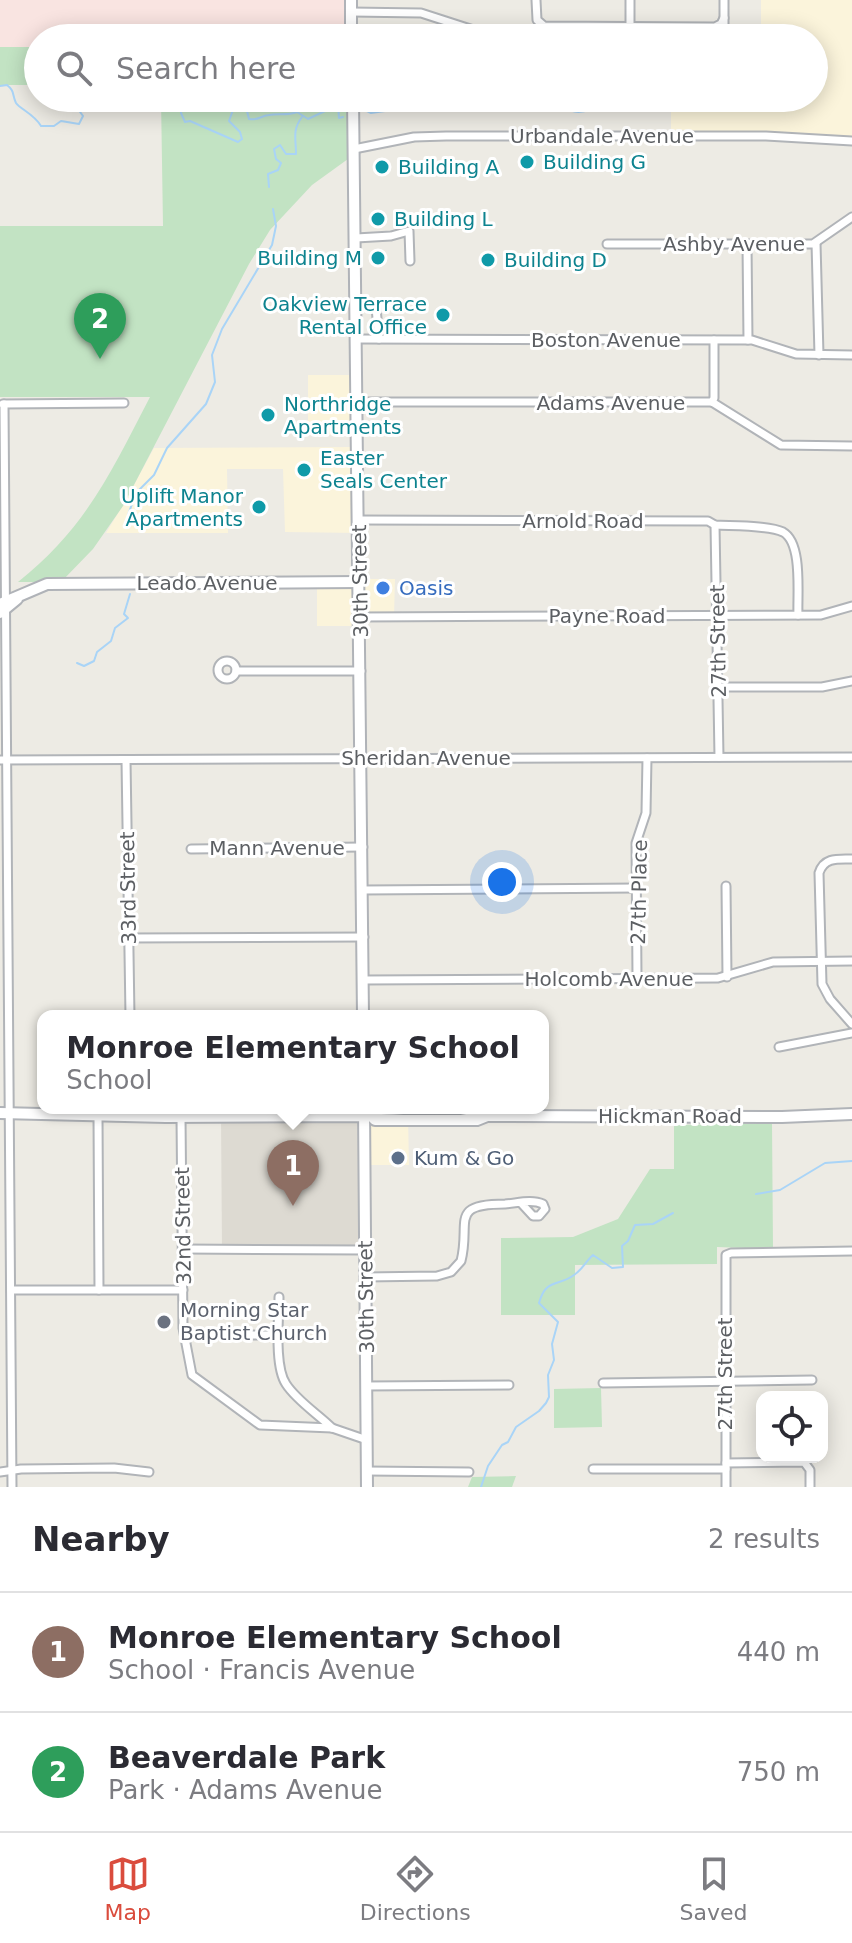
<!DOCTYPE html>
<meta charset="utf-8">
<style>
:root{--surface:#fff;--page:#f7f7f7;--text:#2b2b33;--muted:#7c7c81;--line:#e1e1e2;--accent:#da4c3d}
body{margin:0;font-family:"DejaVu Sans",sans-serif;background:var(--page);color:var(--text)}
.controls{position:absolute;right:24px;bottom:24px;display:grid;overflow:hidden;border-radius:16px;box-shadow:0 4px 20px #0003}
.controls button{width:72px;height:72px;display:grid;place-items:center;padding:0;border:0;border-bottom:2px solid var(--line);background:var(--surface);color:var(--text);font:40px sans-serif}
.you{position:absolute;left:502px;top:882px;width:28px;height:28px;margin:-20px;border:6px solid #fff;border-radius:50%;background:#1a73e8;box-shadow:0 0 0 12px #1a73e833}
.badge{display:grid;place-items:center;width:52px;height:52px;border-radius:50%;background:var(--accent);color:#fff;font-size:26px;font-weight:700}
.pin{position:absolute;translate:-50% -66px;filter:drop-shadow(0 2px 4px #0008)}
.pin::after{content:'';position:absolute;top:42px;width:28px;height:24px;background:inherit;clip-path:polygon(0 0,100% 0,50% 100%)}
.popup{position:absolute;left:37px;top:1010px;width:512px;height:104px;box-sizing:border-box;display:grid;place-content:center;border-radius:16px;background:var(--surface);filter:drop-shadow(0 2px 6px #0005);font-size:26px;white-space:nowrap;color:var(--muted)}
.popup b{font-size:30px;color:var(--text)}
.popup::after{content:'';position:absolute;left:50%;top:100%;margin-left:-16px;border:16px solid transparent;border-top-color:var(--surface)}
.list{margin:0;padding:0;list-style:none}
h2{display:flex;justify-content:space-between;align-items:center;height:104px;margin:0;padding:0 32px;font-size:34px}
h2 small{font-size:26px;font-weight:400;color:var(--muted)}
.list li{display:grid;grid-template-columns:52px 1fr auto;gap:24px;align-items:center;box-sizing:border-box;height:120px;padding:0 32px;border-top:2px solid var(--line)}
.list b{display:block;font-size:30px;white-space:nowrap}
.list p{margin:0;font-size:26px;white-space:nowrap;color:var(--muted)}
.list em{font-size:26px;font-style:normal;color:var(--muted)}
.icon{flex:none;width:44px;height:44px;fill:none;stroke:currentColor;stroke-width:2;stroke-linecap:round;stroke-linejoin:round}
.map{position:relative;flex:none;width:852px;height:1487px;overflow:hidden}
.search{position:absolute;background:var(--surface);box-shadow:0 4px 20px #0003;left:24px;right:24px;top:24px;height:88px;display:flex;align-items:center;gap:20px;box-sizing:border-box;padding:0 28px;border-radius:44px;color:var(--muted);font-size:30px}
.sheet{height:344px;background:var(--surface)}
nav{display:flex;justify-content:space-around;align-items:center;box-sizing:border-box;height:112px;border-top:2px solid var(--line);background:var(--surface);font-size:22px;color:var(--muted)}
nav a{display:grid;justify-items:center;gap:4px}
nav .on{color:var(--accent)}
.map>svg:first-child{display:block}
</style>
<div class="map">
<svg width="852" height="1487" viewBox="0 0 852 1487">
<rect width="100%" height="100%" fill="#edebe4"/>
<!-- commercial -->
<g fill="#fbf4db">
<polygon points="761,0 852,0 852,141 671,135 671,98 814,98 814,38 761,38"/>
<polygon points="308,375 357,375 359,533 285,532 283,469 227,469 228,533 106,533 123,505 154,448 354,447 353,435 308,435"/>
<polygon points="360,579 395,579 394,617 361,617 360,626 317,626 317,582"/>
<polygon points="364,1116 408,1116 409,1165 364,1165"/>
</g>
<!-- education -->
<polygon fill="#dddad2" points="364,1116 365,1250 222,1249 221,1117"/>
<!-- medical -->
<polygon fill="#f9e4e1" points="0,0 346,0 346,38 38,38 38,47 0,47"/>
<!-- green -->
<g fill="#c2e3c3">
<rect x="0" y="47" width="38" height="38"/>
<path d="M161 98H347L348 159 312 185 270 230 249 264 123 506 93 549 61 582H18C86 528 111 472 150 397H0V226H163Z"/>
<polygon points="772,1123 773,1249 717,1247 717,1264 575,1265 575,1315 501,1315 501,1238 573,1237 618,1219 650,1169 674,1169 674,1125"/>
<polygon points="601,1388 602,1427 554,1428 554,1389"/>
<polygon points="516,1476 512,1487 468,1487 472,1477"/>
</g>
<g fill="none" stroke-linecap="round" stroke-linejoin="round">
<!-- stream -->
<g stroke="#a9d4f7" stroke-width="2">
<path d="M0 86 7 85C15 91 12 95 16 103 20 109 34 114 41 126H54L61 121 79 124 83 116 78 109 80 98"/>
<path d="M184 98 181 113 185 122 190 121 238 142 242 139 240 132 229 121 234 107H241L247 111 249 119C258 121 260 116 269 115 279 113 287 116 297 112L308 119 338 105 339 118 343 117"/>
<path d="M547 98C569 112 580 119 603 102L629 105 652 98"/>
<polyline points="677,98 710,110"/>
<polyline points="365,110 371,113 420,106 452,109 459,98"/>
<path d="M269 187 268 174 278 170 281 163 276 159 274 149 280 145 286 154H296C296 139 292 130 302 117"/>
<polyline points="128,515 136,493 154,475 167,448 206,404 215,382 212,355 222,329 272,245 276,226 273,209"/>
<polyline points="77,663 84,666 94,661 97,652 111,641 115,628 128,618 124,614 130,594"/>
<polyline points="756,1194 780,1190 825,1163 852,1161"/>
<path d="M481 1487 488 1466 502 1445 508 1442 516 1427 539 1411 546 1403 549 1397 548 1375 554 1360 552 1344 558 1322 539 1303C546 1278 558 1287 574 1275 582 1270 586 1261 593 1255L612 1268 623 1267 622 1246 628 1241 635 1225 653 1224 673 1213"/>
</g>
<defs>
<g id="street">
<polyline points="536,0 537,20 544,26 715,27 721,24 724,18"/>
<polyline points="351,12 421,13 486,34"/>
<polyline points="630,26 630,0"/>
<polyline points="724,34 724,0"/>
<polyline points="354,149 414,137 446,136 766,136 852,141"/>
<polyline points="356,238 391,236 409,231 410,261"/>
<polyline points="816,243 819,355"/>
<polyline points="607,244 813,244 852,217"/>
<polyline points="747,244 748,340"/>
<polyline points="376,308 379,339"/>
<polyline points="357,339 752,340 796,354 852,355"/>
<polyline points="358,402 712,402 781,445 852,446"/>
<polyline points="712,402 714,398 714,340"/>
<polyline points="3,404 124,403"/>
<polyline points="4,404 12,1487"/>
<path d="M359 520 708 521 715 525C732 526 769 525 783 532 803 543 797 595 798 615"/>
<polyline points="715,525 719,757"/>
<polyline points="360,617 821,615 852,606"/>
<circle cx="227" cy="670" r="9"/>
<polyline points="236,671 361,671"/>
<polyline points="718,687 822,687 852,681"/>
<polyline points="0,760 852,757"/>
<polyline points="126,760 130,1016"/>
<polyline points="191,849 363,847"/>
<path d="M852 859C838 859 824 857 819 873L822 984 830 999 852 1024"/>
<polyline points="726,886 727,977"/>
<polyline points="363,890 637,888"/>
<polyline points="129,938 364,937"/>
<polyline points="637,978 636,843 646,813 647,758"/>
<polyline points="364,980 718,978 773,962 852,961"/>
<polyline points="779,1047 852,1033"/>
<polyline points="98,1116 99,1290"/>
<polyline points="181,1117 183,1328 192,1375 260,1425 332,1428 367,1440"/>
<polyline points="183,1249 365,1250"/>
<path d="M365 1277 437 1276 451 1272 461 1261C471 1222 448 1204 505 1204 518 1203 532 1199 543 1204L545 1209 539 1216H533L521 1203"/>
<polyline points="11,1290 183,1290"/>
<path d="M279 1297C279 1319 274 1366 286 1384 297 1401 318 1414 332 1428"/>
<polyline points="185,1335 280,1335"/>
<polyline points="603,1383 812,1380"/>
<polyline points="366,1386 509,1385"/>
<polyline points="726,1463 804,1462 810,1470 810,1487"/>
<polyline points="593,1469 726,1469"/>
<polyline points="367,1471 469,1472"/>
<polyline points="0,1472 21,1469 114,1468 149,1472"/>
<polyline points="726,1487 726,1255 731,1253 852,1251"/>
</g>
<g id="secondary">
<polyline points="351,0 351,38"/>
<polyline points="353,98 363,1016"/>
<polyline points="0,604 47,584 360,582"/>
<polyline points="0,613 17,599"/>
<polyline points="364,1108 367,1487"/>
<polyline points="0,1113 166,1117 371,1116 375,1120 477,1120 487,1116 782,1117 852,1114"/>
<path d="M371 1116 376 1110C408 1110 459 1102 487 1116"/>
</g>
</defs>
<!-- street casing -->
<use href="#street" stroke="#b1b4b8" stroke-width="11"/>
<!-- secondary casing -->
<use href="#secondary" stroke="#b0b3b8" stroke-width="14"/>
<!-- street -->
<use href="#street" stroke="#fff" stroke-width="7"/>
<!-- secondary -->
<use href="#secondary" stroke="#fff" stroke-width="10"/>
</g>
<!-- markers -->
<g fill="#0f9aa8" stroke="#fff" stroke-width="3">
<circle cx="527" cy="162" r="8"/>
<circle cx="382" cy="167" r="8"/>
<circle cx="378" cy="219" r="8"/>
<circle cx="378" cy="258" r="8"/>
<circle cx="488" cy="260" r="8"/>
<circle cx="443" cy="315" r="8"/>
<circle cx="268" cy="415" r="8"/>
<circle cx="304" cy="470" r="8"/>
<circle cx="259" cy="507" r="8"/>
</g>
<circle fill="#3f7fe0" stroke="#fff" stroke-width="3" cx="383" cy="588" r="8"/>
<circle fill="#5c6f8a" stroke="#fff" stroke-width="3" cx="398" cy="1158" r="8"/>
<circle fill="#6b7280" stroke="#fff" stroke-width="3" cx="164" cy="1322" r="8"/>
<g text-anchor="middle" stroke-width="6" stroke-linejoin="round" paint-order="stroke">
<!-- street labels -->
<g font-size="20" fill="#5c5f63" stroke="#fff">
<text x="602" y="143">Urbandale Avenue</text>
<text x="734" y="251">Ashby Avenue</text>
<text x="606" y="347">Boston Avenue</text>
<text x="611" y="410">Adams Avenue</text>
<text x="583" y="528">Arnold Road</text>
<text transform="translate(360 581) rotate(-91)" y="7">30th Street</text>
<text x="207" y="590">Leado Avenue</text>
<text x="607" y="623">Payne Road</text>
<text transform="translate(718 641) rotate(-91)" y="7">27th Street</text>
<text x="426" y="765">Sheridan Avenue</text>
<text x="277" y="855">Mann Avenue</text>
<text transform="translate(128 888) rotate(-91)" y="7">33rd Street</text>
<text transform="translate(639 892) rotate(-89)" y="7">27th Place</text>
<text x="609" y="986">Holcomb Avenue</text>
<text x="670" y="1123">Hickman Road</text>
<text transform="translate(183 1226) rotate(-91)" y="7">32nd Street</text>
<text transform="translate(366 1297) rotate(-91)" y="7">30th Street</text>
<text transform="translate(725 1374) rotate(-90)" y="7">27th Street</text>
</g>
<!-- culture labels -->
<g font-size="20" fill="#0d838f" stroke="#fff" text-anchor="start">
<text x="543" y="169">Building G</text>
<text x="398" y="174">Building A</text>
<text x="394" y="226">Building L</text>
<text x="362" y="265" text-anchor="end">Building M</text>
<text x="504" y="267">Building D</text>
<text x="427" y="311" text-anchor="end">Oakview Terrace<tspan x="427" dy="23">Rental Office</tspan></text>
<text x="284" y="411">Northridge<tspan x="284" dy="23">Apartments</tspan></text>
<text x="320" y="465">Easter<tspan x="320" dy="23">Seals Center</tspan></text>
<text x="243" y="503" text-anchor="end">Uplift Manor<tspan x="243" dy="23">Apartments</tspan></text>
</g>
<!-- shop labels -->
<g font-size="20" fill="#366cbe" stroke="#fff" text-anchor="start">
<text x="399" y="595">Oasis</text>
</g>
<!-- service labels -->
<g font-size="20" fill="#4e5e75" stroke="#fff" text-anchor="start">
<text x="414" y="1165">Kum &amp; Go</text>
</g>
<!-- worship labels -->
<g font-size="20" fill="#5b616d" stroke="#fff" text-anchor="start">
<text x="180" y="1317">Morning Star<tspan x="180" dy="23">Baptist Church</tspan></text>
</g>
</g>
</svg>
<div class="controls">
<button><svg class="icon" aria-label="locate" viewBox="0 0 24 24"><circle cx="12" cy="12" r="6"/><path d="M12 2v4M12 18v4M2 12h4M18 12h4"/></svg></button>
</div>
<div class="you"></div>
<div class="pin badge" style="left:293px;top:1206px;background:#8d6e63">1</div>
<div class="popup"><b>Monroe Elementary School</b>School</div>
<div class="pin badge" style="left:100px;top:359px;background:#2e9e5b">2</div>
<div class="search"><svg class="icon" aria-label="search" viewBox="0 0 24 24"><circle cx="10" cy="10" r="6"/><path d="M15 15l6 6"/></svg>Search here</div>
</div>
<section class="sheet">
<h2>Nearby<small>2 results</small></h2>
<ul class="list">
<li><span class="badge" style="background:#8d6e63">1</span><div><b>Monroe Elementary School</b><p>School · Francis Avenue</p></div><em>440 m</em></li>
<li><span class="badge" style="background:#2e9e5b">2</span><div><b>Beaverdale Park</b><p>Park · Adams Avenue</p></div><em>750 m</em></li>
</ul>
</section>
<nav>
<a class="on"><svg class="icon" aria-label="map" viewBox="0 0 24 24"><path d="M3 6l6-2 6 2 6-2v14l-6 2-6-2-6 2zM9 4v14M15 6v14"/></svg>Map</a>
<a><svg class="icon" aria-label="directions" viewBox="0 0 24 24"><path d="M12 3l9 9-9 9-9-9zM9 14v-3h6M13 9l2 2-2 2"/></svg>Directions</a>
<a><svg class="icon" aria-label="saved" viewBox="0 0 24 24"><path d="M7 4h10v16l-5-4-5 4z"/></svg>Saved</a>
</nav>
